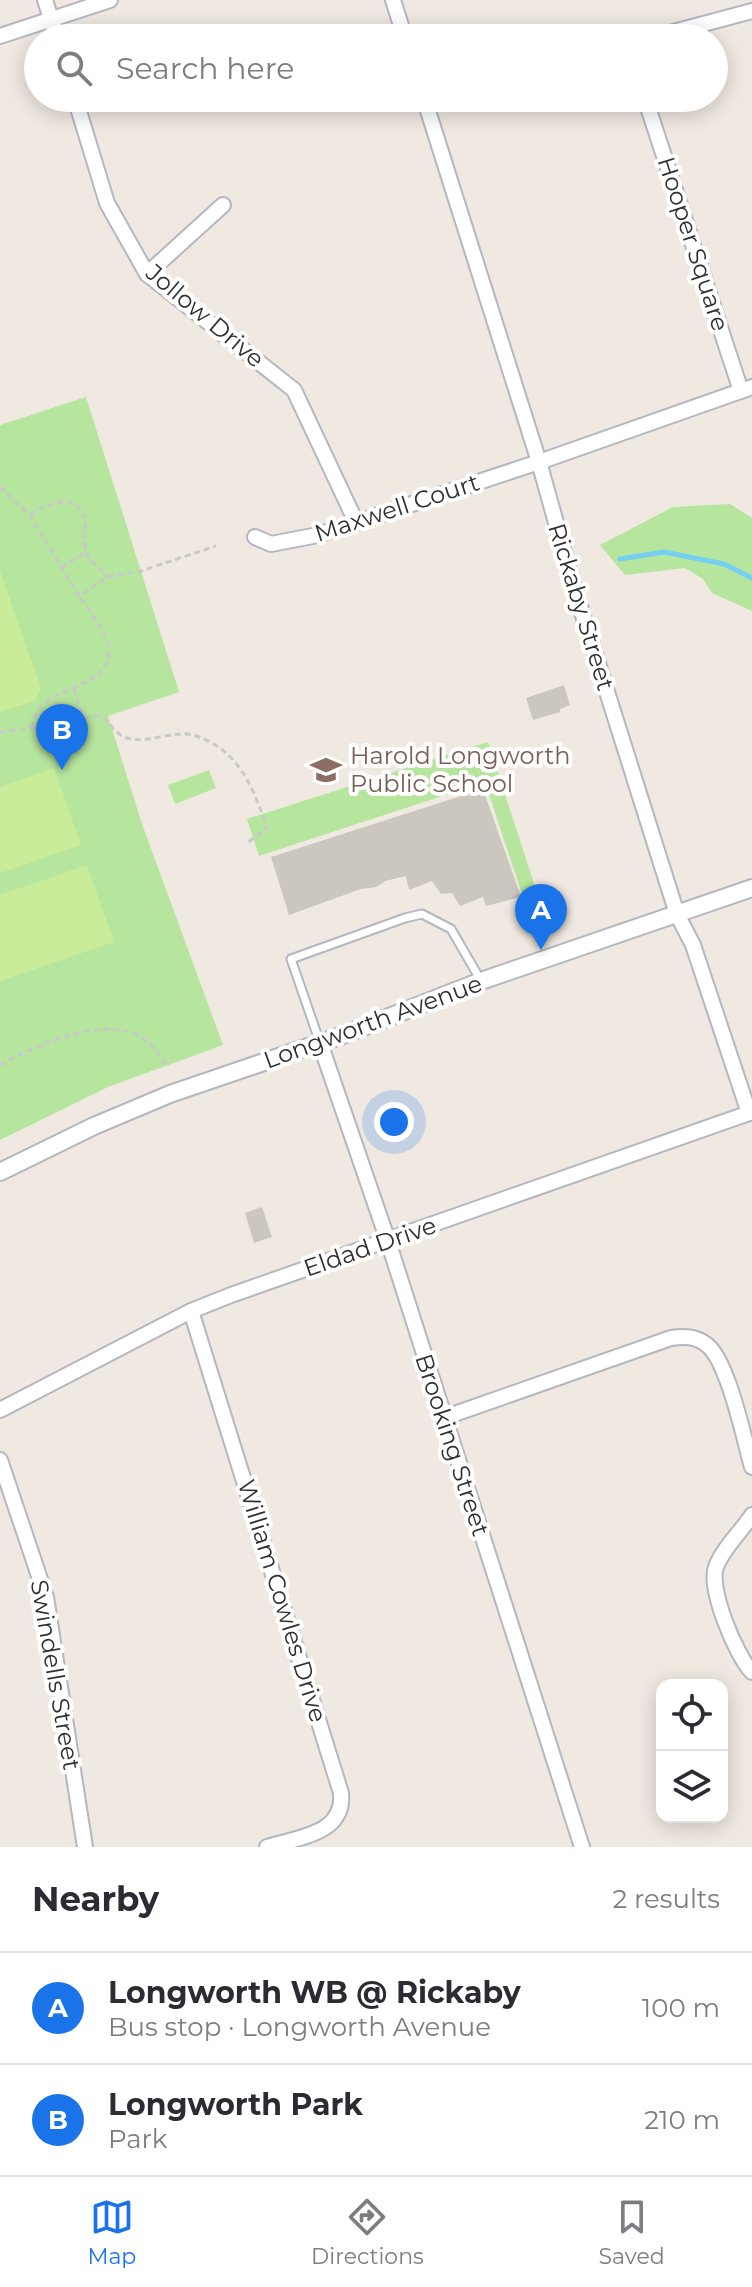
<!DOCTYPE html>
<meta charset="utf-8">
<style>
:root{--surface:#fff;--page:#f2f2f3;--text:#2b2b33;--muted:#7c7c81;--line:#e1e1e2;--accent:#1a73e8}
body{margin:0;font-family:Montserrat,sans-serif;background:var(--page);color:var(--text)}
.controls{position:absolute;right:24px;bottom:24px;display:grid;overflow:hidden;border-radius:16px;box-shadow:0 4px 20px #0003}
.controls button{width:72px;height:72px;display:grid;place-items:center;padding:0;border:0;border-bottom:2px solid var(--line);background:var(--surface);color:var(--text);font:40px sans-serif}
.you{position:absolute;left:394px;top:1122px;width:28px;height:28px;margin:-20px;border:6px solid #fff;border-radius:50%;background:#1a73e8;box-shadow:0 0 0 12px #1a73e833}
.badge{display:grid;place-items:center;width:52px;height:52px;border-radius:50%;background:var(--accent);color:#fff;font-size:26px;font-weight:700}
.pin{position:absolute;translate:-50% -66px;filter:drop-shadow(0 2px 4px #0008)}
.pin::after{content:'';position:absolute;top:42px;width:28px;height:24px;background:inherit;clip-path:polygon(0 0,100% 0,50% 100%)}
.list{margin:0;padding:0;list-style:none}
h2{display:flex;justify-content:space-between;align-items:center;height:104px;margin:0;padding:0 32px;font-size:34px}
h2 small{font-size:26px;font-weight:400;color:var(--muted)}
.list li{display:grid;grid-template-columns:52px 1fr auto;gap:24px;align-items:center;box-sizing:border-box;height:112px;padding:0 32px;border-top:2px solid var(--line)}
.list b{display:block;font-size:30px;white-space:nowrap}
.list p{margin:0;font-size:26px;white-space:nowrap;color:var(--muted)}
.list em{font-size:26px;font-style:normal;color:var(--muted)}
.icon{flex:none;width:44px;height:44px;fill:none;stroke:currentColor;stroke-width:2;stroke-linecap:round;stroke-linejoin:round}
.map{position:relative;flex:none;width:752px;height:1847px;overflow:hidden}
.search{position:absolute;background:var(--surface);box-shadow:0 4px 20px #0003;left:24px;right:24px;top:24px;height:88px;display:flex;align-items:center;gap:20px;box-sizing:border-box;padding:0 28px;border-radius:44px;color:var(--muted);font-size:30px}
.sheet{height:328px;background:var(--surface)}
nav{display:flex;justify-content:space-around;align-items:center;box-sizing:border-box;height:112px;border-top:2px solid var(--line);background:var(--surface);font-size:22px;color:var(--muted)}
nav a{display:grid;justify-items:center;gap:4px}
nav .on{color:var(--accent)}
.map>svg:first-child{display:block}
</style>
<div class="map">
<svg width="752" height="1847" viewBox="0 0 752 1847">
<rect width="100%" height="100%" fill="#efe9e1"/>
<!-- green -->
<g fill="#b6e59e">
<polygon points="86,397 179,692 108,716 142,824 223,1045 108,1087 0,1140 0,425"/>
<polygon points="730,504 752,518 752,611 712,593 703,579 685,568 625,575 600,545 673,507"/>
<polygon points="488,742 539,899 525,903 485,782 259,856 247,819"/>
<polygon points="209,770 216,788 175,804 168,785"/>
</g>
<!-- pitch -->
<g fill="#c9ec9a">
<polygon points="0,571 41,688 35,701 0,712"/>
<polygon points="54,768 81,845 0,873 0,787"/>
<polygon points="87,865 114,942 0,981 0,895"/>
</g>
<g fill="none" stroke-linecap="round" stroke-linejoin="round">
<!-- stream -->
<polyline stroke="#75cff0" stroke-width="5" points="620,559 664,552 724,564 752,578"/>
</g>
<!-- building -->
<g fill="#cbc7bf">
<polygon points="564,685 570,705 560,709 560,712 533,720 526,698"/>
<polygon points="58,702 65,707 63,716 55,718 48,713 51,705"/>
<polygon points="483,789 521,897 486,906 483,897 460,906 452,893 441,894 432,881 409,890 406,876 385,881 376,887 361,889 289,915 271,857"/>
<polygon points="262,1207 272,1237 254,1243 245,1213"/>
</g>
<g fill="none" stroke-linecap="round" stroke-linejoin="round">
<defs>
<polyline id="service" points="320,1043 291,959 405,918 422,914 451,929 480,979"/>
<g id="minor">
<polyline points="45,0 57,38"/>
<polyline points="393,0 405,38"/>
<polyline points="0,36 110,0"/>
<polyline points="651,38 752,11"/>
<polyline points="75,98 107,203 147,274 294,390 356,522"/>
<polyline points="424,98 539,462 574,587 671,895 677,914 693,945 749,1113"/>
<polyline points="645,98 741,391"/>
<polyline points="147,274 223,205"/>
<polyline points="255,537 271,544 318,535 539,462 752,387"/>
<polyline points="320,1043 388,1241 582,1847"/>
<path d="M191 1311 341 1793C345 1834 299 1837 267 1847"/>
<polyline points="0,1410 191,1311 231,1295 752,1112"/>
<path d="M443 1418 671 1338C684 1336 696 1336 707 1345 728 1361 744 1439 752 1467"/>
<polyline points="0,1460 46,1597 85,1847"/>
<path d="M752 1515C741 1532 723 1548 716 1567 708 1588 736 1656 752 1672"/>
</g>
<polyline id="tertiary" points="0,1172 94,1126 170,1094 343,1035 481,981 752,888"/>
</defs>
<!-- service casing -->
<use href="#service" stroke="#b4b7c1" stroke-width="11"/>
<!-- minor casing -->
<use href="#minor" stroke="#b4b7c1" stroke-width="18"/>
<!-- tertiary casing -->
<use href="#tertiary" stroke="#b4b7c1" stroke-width="20"/>
<!-- path -->
<g stroke="#c9c9c9" stroke-width="3" stroke-dasharray="6 4" stroke-linecap="butt">
<polyline points="0,487 30,515 79,596 108,577 141,571 216,546"/>
<path d="M30 515C44 505 75 491 84 516 88 528 82 542 87 554 91 563 102 569 108 577"/>
<polyline points="61,567 86,553"/>
<path d="M74 689 83 717 101 716C110 722 114 732 124 737 140 744 162 735 180 734 188 733 197 736 204 739 242 756 254 791 267 828L246 844"/>
<path d="M31 728C34 719 36 711 42 705 60 686 122 683 106 639 100 624 88 609 79 596"/>
<polyline points="0,732 47,726 83,717"/>
<path d="M0 1065C34 1047 99 1016 137 1035 151 1042 160 1054 168 1067"/>
</g>
<!-- service -->
<use href="#service" stroke="#fff" stroke-width="7"/>
<!-- minor -->
<use href="#minor" stroke="#fff" stroke-width="14"/>
<!-- tertiary -->
<use href="#tertiary" stroke="#fff" stroke-width="16"/>
</g>
<!-- icons -->
<defs>
<symbol id="school-bare" viewBox="-9 -9 18 18"><path d="M0-5L7-2L0 1L-7-2ZM-4 1L0 2.5L4 1V4Q0 6-4 4Z" fill="#8d6e63" stroke="#fff" stroke-width="2.5" paint-order="stroke"/></symbol>
</defs>
<g fill-rule="evenodd">
<use href="#school-bare" x="304" y="748" width="44" height="44"/>
</g>
<g text-anchor="middle" stroke-width="8" stroke-linejoin="round" paint-order="stroke">
<!-- street labels -->
<g font-size="24" fill="#2e2e2e" stroke="#fff">
<text transform="translate(693 244) rotate(72)" y="8">Hooper Square</text>
<text transform="translate(205 316) rotate(40)" y="8">Jollow Drive</text>
<text transform="translate(397 508) rotate(-18)" y="8">Maxwell Court</text>
<text transform="translate(581 607) rotate(73)" y="8">Rickaby Street</text>
<text transform="translate(373 1022) rotate(-20)" y="8">Longworth Avenue</text>
<text transform="translate(370 1247) rotate(-19)" y="8">Eldad Drive</text>
<text transform="translate(452 1445) rotate(72)" y="8">Brooking Street</text>
<text transform="translate(282 1601) rotate(73)" y="8">William Cowles Drive</text>
<text transform="translate(55 1675) rotate(80)" y="8">Swindells Street</text>
</g>
<!-- education labels -->
<g font-size="24" fill="#785e54" stroke="#fff" text-anchor="start">
<text x="350" y="764">Harold Longworth<tspan x="350" dy="28">Public School</tspan></text>
</g>
</g>
</svg>
<div class="controls">
<button><svg class="icon" aria-label="locate" viewBox="0 0 24 24"><circle cx="12" cy="12" r="6"/><path d="M12 2v4M12 18v4M2 12h4M18 12h4"/></svg></button>
<button><svg class="icon" aria-label="layers" viewBox="0 0 24 24"><path d="M12 4l9 5-9 5-9-5zM3 14l9 5 9-5"/></svg></button>
</div>
<div class="you"></div>
<div class="pin badge" style="left:541px;top:950px">A</div>
<div class="pin badge" style="left:62px;top:770px">B</div>
<div class="search"><svg class="icon" aria-label="search" viewBox="0 0 24 24"><circle cx="10" cy="10" r="6"/><path d="M15 15l6 6"/></svg>Search here</div>
</div>
<section class="sheet">
<h2>Nearby<small>2 results</small></h2>
<ul class="list">
<li><span class="badge">A</span><div><b>Longworth WB @ Rickaby</b><p>Bus stop · Longworth Avenue</p></div><em>100 m</em></li>
<li><span class="badge">B</span><div><b>Longworth Park</b><p>Park</p></div><em>210 m</em></li>
</ul>
</section>
<nav>
<a class="on"><svg class="icon" aria-label="map" viewBox="0 0 24 24"><path d="M3 6l6-2 6 2 6-2v14l-6 2-6-2-6 2zM9 4v14M15 6v14"/></svg>Map</a>
<a><svg class="icon" aria-label="directions" viewBox="0 0 24 24"><path d="M12 3l9 9-9 9-9-9zM9 14v-3h6M13 9l2 2-2 2"/></svg>Directions</a>
<a><svg class="icon" aria-label="saved" viewBox="0 0 24 24"><path d="M7 4h10v16l-5-4-5 4z"/></svg>Saved</a>
</nav>
